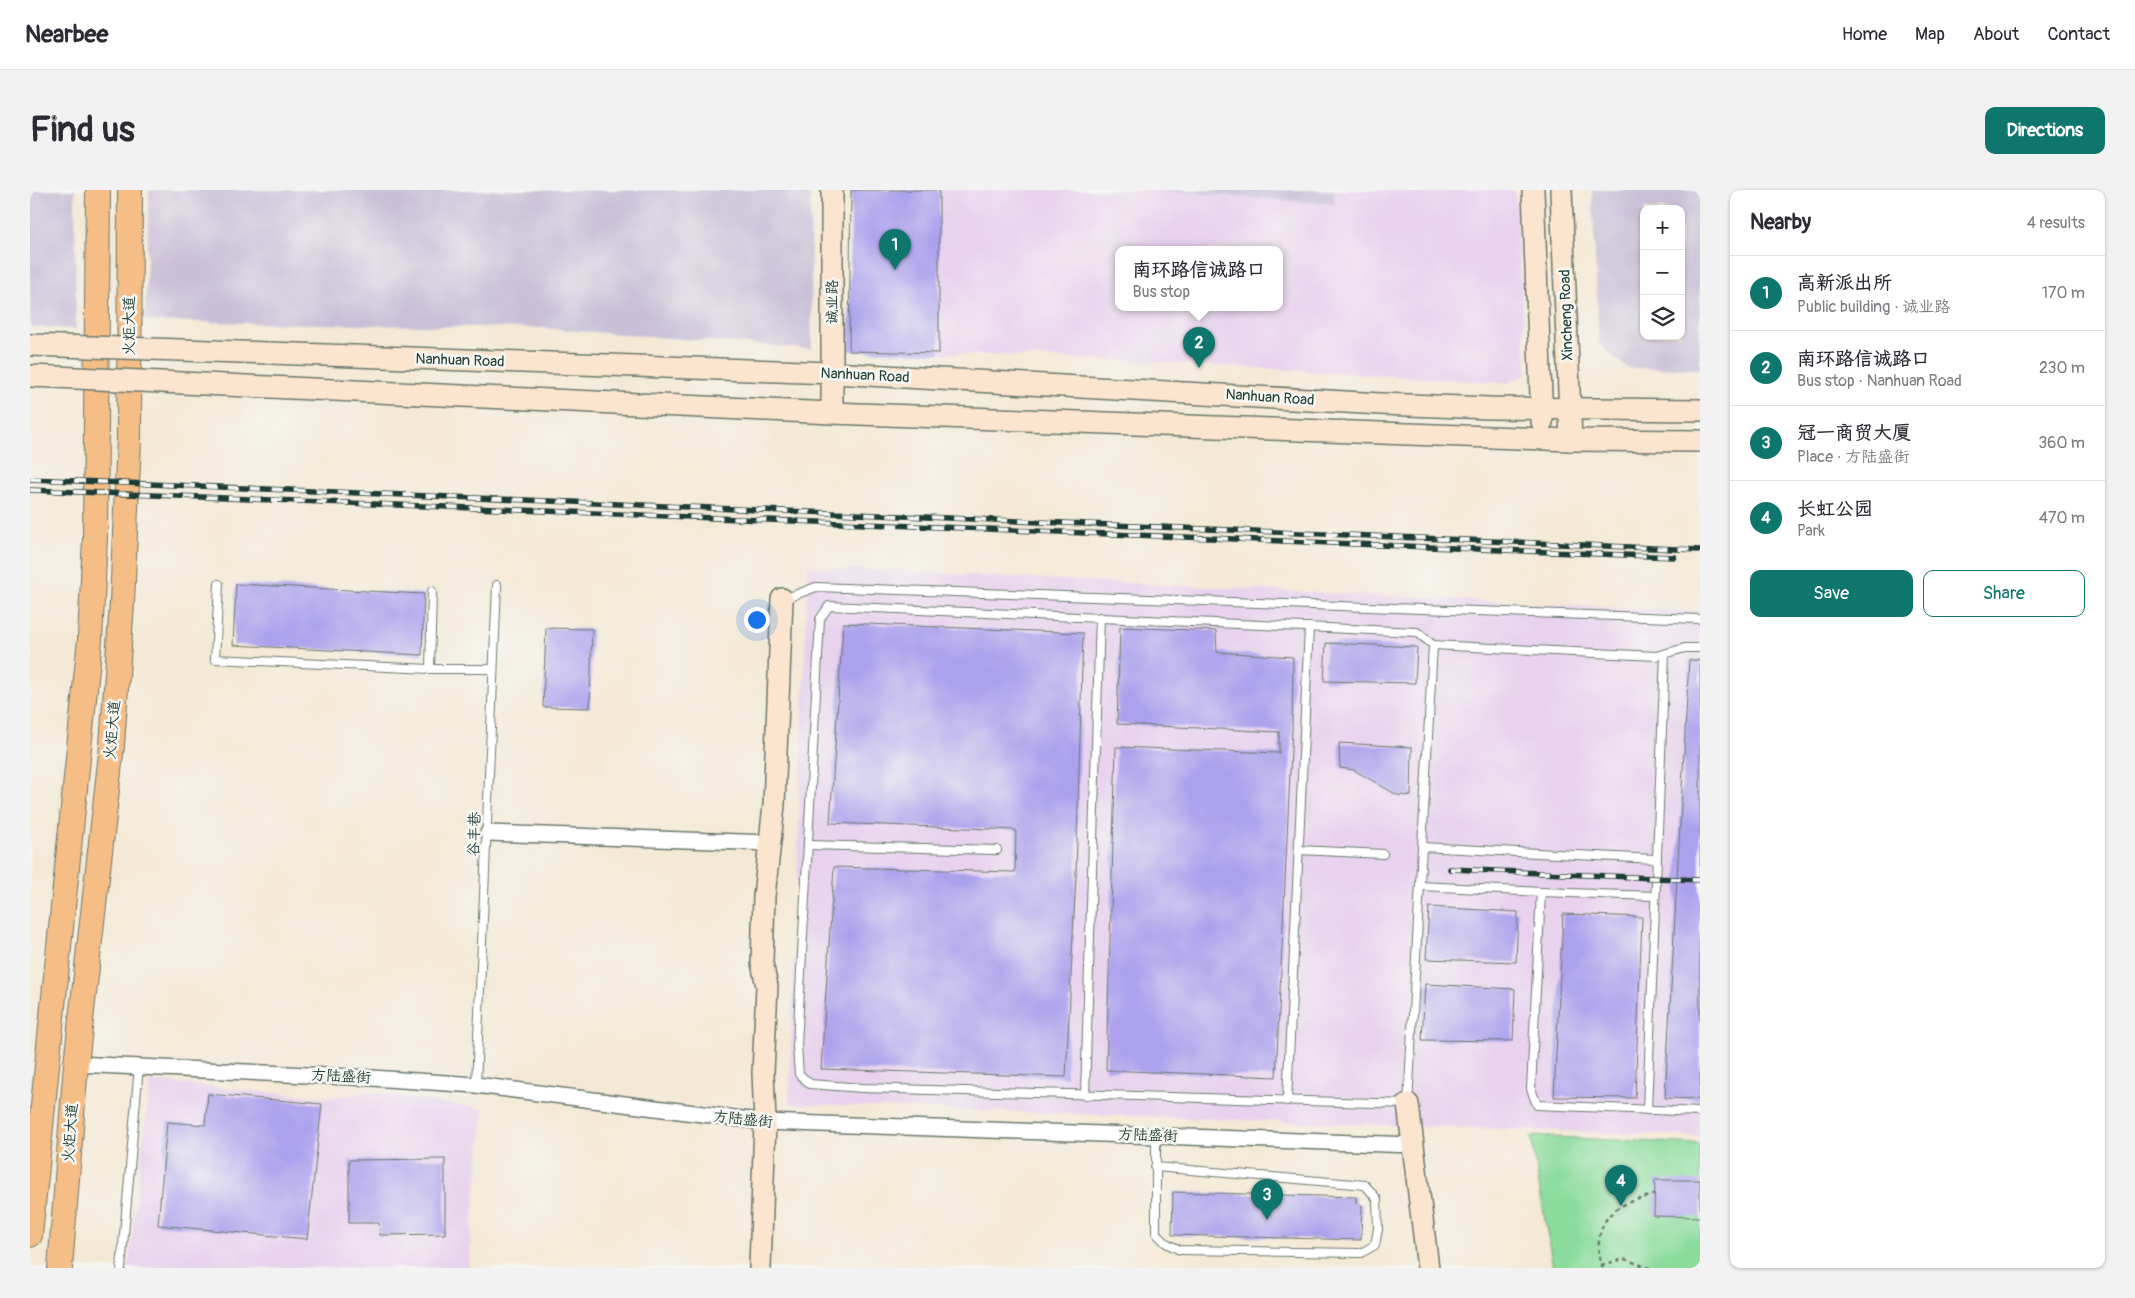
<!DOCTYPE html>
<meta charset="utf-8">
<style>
:root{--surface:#fff;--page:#f2f2f3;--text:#2b2b33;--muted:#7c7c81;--line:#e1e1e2;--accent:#0f766e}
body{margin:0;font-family:Pangolin,"LXGW WenKai TC",sans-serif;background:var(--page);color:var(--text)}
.controls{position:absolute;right:15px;top:15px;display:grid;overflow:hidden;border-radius:10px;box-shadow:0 1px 4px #0004}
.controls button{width:45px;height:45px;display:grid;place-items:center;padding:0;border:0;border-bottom:1px solid var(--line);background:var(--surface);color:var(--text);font:25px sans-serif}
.you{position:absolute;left:726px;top:429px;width:18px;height:18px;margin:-12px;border:4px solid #fff;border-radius:50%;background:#1a73e8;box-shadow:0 0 0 8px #1a73e833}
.badge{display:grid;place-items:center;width:32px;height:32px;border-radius:50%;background:var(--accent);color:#fff;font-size:16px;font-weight:700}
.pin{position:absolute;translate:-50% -41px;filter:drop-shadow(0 1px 2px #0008)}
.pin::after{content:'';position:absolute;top:26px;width:18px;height:15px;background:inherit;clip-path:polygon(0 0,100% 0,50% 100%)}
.popup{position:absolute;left:1085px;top:56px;width:168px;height:65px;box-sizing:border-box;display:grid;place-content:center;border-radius:10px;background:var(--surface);filter:drop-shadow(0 1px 4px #0005);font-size:16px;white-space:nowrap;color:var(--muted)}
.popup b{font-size:19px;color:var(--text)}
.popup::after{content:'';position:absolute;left:50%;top:100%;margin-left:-10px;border:10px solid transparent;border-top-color:var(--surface)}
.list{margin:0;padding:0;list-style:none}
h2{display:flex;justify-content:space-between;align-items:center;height:65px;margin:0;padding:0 20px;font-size:21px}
h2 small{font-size:16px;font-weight:400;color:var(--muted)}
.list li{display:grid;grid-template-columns:32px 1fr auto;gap:15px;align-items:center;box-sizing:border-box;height:75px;padding:0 20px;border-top:1px solid var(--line)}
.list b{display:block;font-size:19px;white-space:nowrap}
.list p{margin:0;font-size:16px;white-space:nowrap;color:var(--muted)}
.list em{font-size:16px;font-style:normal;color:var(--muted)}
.actions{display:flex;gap:10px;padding:15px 20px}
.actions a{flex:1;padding:11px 0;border:1px solid var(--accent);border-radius:10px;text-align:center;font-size:18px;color:var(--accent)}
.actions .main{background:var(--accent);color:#fff}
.icon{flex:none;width:28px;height:28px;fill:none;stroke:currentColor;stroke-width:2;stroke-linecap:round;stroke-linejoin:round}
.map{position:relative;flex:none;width:1670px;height:1078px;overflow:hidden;border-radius:10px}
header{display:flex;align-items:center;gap:30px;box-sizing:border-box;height:70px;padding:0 25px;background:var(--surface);border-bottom:1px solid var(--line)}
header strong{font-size:24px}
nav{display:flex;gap:28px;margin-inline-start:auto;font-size:18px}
.intro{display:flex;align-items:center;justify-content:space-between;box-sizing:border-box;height:120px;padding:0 30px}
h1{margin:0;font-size:35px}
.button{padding:12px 22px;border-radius:10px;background:var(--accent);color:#fff;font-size:18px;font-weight:700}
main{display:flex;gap:30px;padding:0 30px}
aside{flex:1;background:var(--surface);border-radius:10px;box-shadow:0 1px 4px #0004}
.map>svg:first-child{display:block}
</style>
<header>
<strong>Nearbee</strong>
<nav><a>Home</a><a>Map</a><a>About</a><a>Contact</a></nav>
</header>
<div class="intro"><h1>Find us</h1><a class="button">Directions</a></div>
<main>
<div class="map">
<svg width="1670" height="1078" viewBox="0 0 1670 1078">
<rect width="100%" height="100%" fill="#f6f6f2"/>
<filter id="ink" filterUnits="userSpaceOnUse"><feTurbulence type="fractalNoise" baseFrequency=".02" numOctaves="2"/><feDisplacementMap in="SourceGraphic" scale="10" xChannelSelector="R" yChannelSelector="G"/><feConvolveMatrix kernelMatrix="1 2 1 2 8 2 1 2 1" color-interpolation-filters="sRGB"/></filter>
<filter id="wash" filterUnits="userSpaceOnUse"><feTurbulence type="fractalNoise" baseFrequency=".0096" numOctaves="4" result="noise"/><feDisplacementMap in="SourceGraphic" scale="20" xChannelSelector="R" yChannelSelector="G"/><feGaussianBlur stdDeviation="1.12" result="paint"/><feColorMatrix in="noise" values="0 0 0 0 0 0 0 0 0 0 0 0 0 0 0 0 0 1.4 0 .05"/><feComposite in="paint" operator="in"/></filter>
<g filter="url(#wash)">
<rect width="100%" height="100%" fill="#f4e9d6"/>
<!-- built -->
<g fill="#e8d2ee" fill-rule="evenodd">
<path d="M909 0H1124L1303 14 1304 0H1485L1497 184 1477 193 1124 172 909 163ZM1089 59H1249V117H1089Z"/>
<polygon points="778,377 1670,422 1670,946 759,914"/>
<polygon points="120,891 298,908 338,902 454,919 438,1078 98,1078"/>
</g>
<!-- industrial -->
<g fill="#c9bfd7" fill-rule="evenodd">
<polygon points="0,0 45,0 46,139 0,137"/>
<polygon points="119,0 780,0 782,159 511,138 115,131"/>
<polygon points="1014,0 1304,0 1304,14 1124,0"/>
<path d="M1562 0H1670V179L1597 178 1569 154ZM1614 19H1651V146H1614Z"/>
</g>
<!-- green -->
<polygon fill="#8bdc9c" stroke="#558c68" points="1501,946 1670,954 1670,1078 1523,1078"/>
<g id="blocks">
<!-- building -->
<g fill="#aca1ed">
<polygon points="821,0 909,0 909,163 819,161"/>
<polygon points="206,394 394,404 392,465 203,455"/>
<polygon points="813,433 1053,443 1046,684 1036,887 791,879 804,677 985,682 986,640 800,633"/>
<polygon points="1090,437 1186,441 1187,462 1263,467 1262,539 1246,887 1076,880 1086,557 1249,563 1249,542 1087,534"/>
<polygon points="516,438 562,439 560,518 513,517"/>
<polygon points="1296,453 1387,457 1385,493 1294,491"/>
<polygon points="1659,470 1670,470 1670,909 1635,908"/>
<polygon points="1309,553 1382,557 1381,606 1367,605 1324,580 1310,578"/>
<polygon points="1399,717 1488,722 1486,772 1396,769"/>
<polygon points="1533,724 1612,727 1605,908 1524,907"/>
<polygon points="1395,794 1485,799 1483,851 1392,850"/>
<polygon points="178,904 292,914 277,1049 128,1035 137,932 175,935"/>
<polygon points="415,969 415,1044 350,1045 349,1033 319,1033 319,970"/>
<polygon points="1625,990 1670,990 1670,1027 1624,1026"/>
<polygon points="1143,1002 1326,1007 1326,1013 1332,1015 1331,1050 1142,1045"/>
</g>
</g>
</g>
<g filter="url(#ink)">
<use href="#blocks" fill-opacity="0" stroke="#6a796d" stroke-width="1"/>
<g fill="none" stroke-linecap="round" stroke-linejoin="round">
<defs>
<g id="lane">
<polyline points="189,394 185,469 400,479 463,479"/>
<polyline points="754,409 786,397 1670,429"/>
<polygon points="799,416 1387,442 1403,455 1378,914 832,898 780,894 769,884 767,856 790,429"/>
<polyline points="1403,455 1626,466 1655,458 1670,458"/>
<polyline points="400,479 402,401"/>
<polyline points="778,655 967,660"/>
<polyline points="1392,657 1625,669"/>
<polyline points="1269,660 1353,664"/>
<polyline points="1390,696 1511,702 1501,899 1507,915 1670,922"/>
<polyline points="1511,702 1624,706"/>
<polyline points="446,895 467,395"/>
<polyline points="1055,905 1070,427"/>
<polyline points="1257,911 1279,437"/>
<polyline points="1617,920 1635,464"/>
<polyline points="1125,977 1335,995 1347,1009 1348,1039 1345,1055 1331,1063 1150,1060 1136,1053 1126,1043 1126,946"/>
<polyline points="91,1078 109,876"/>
</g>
<g id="street">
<polyline points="458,643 740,653"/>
<polyline points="46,874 342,888 446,895 735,932 1383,955"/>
</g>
<g id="secondary">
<polyline points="802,0 802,223"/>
<polyline points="1503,0 1512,232"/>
<polyline points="1531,0 1541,250"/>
<polyline points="0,155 30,156"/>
<polyline points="151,160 802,183 1351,214 1460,218 1670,220"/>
<polyline points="0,186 25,187"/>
<polyline points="153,193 802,223 1541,250 1670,251"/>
<polyline points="1378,914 1398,1078"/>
<polyline points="730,1078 735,932 733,883 737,796 732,773 734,706 744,615 752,409"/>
</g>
<g id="primary">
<polyline points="0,1045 60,449 65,348 68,0"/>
<polyline points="30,1078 46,874 82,555 92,413 99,248 100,0"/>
</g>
</defs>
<!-- lane casing -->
<use href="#lane" stroke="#6a796d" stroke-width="10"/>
<!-- street casing -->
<use href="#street" stroke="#6a796d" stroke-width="18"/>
<!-- secondary casing -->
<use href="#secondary" stroke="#6a796d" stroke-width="24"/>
<!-- primary casing -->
<use href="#primary" stroke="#6a796d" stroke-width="26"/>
<!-- path -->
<g stroke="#6a796d" stroke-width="2.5" stroke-dasharray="4 4" stroke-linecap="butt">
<polyline points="1571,1075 1594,1069 1620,1078"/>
<path d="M1573 1078C1568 1070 1568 1060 1569 1051 1573 1018 1596 1012 1624 1005"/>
</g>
<!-- lane -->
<use href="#lane" stroke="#fff" stroke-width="8"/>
<!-- street -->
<use href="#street" stroke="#fff" stroke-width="15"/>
<!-- secondary -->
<use href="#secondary" stroke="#fbe5cf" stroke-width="21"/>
<!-- primary -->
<use href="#primary" stroke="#f6be87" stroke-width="24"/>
<defs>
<g id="rail">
<polyline points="0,289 1670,360"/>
<polyline points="0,300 1644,367"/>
<polyline points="1420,679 1670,690"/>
</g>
</defs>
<!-- rail casing -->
<use href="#rail" stroke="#1f3d34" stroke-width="5.5"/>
<!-- rail -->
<use href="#rail" stroke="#f6f6f2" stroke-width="4" stroke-dasharray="11" stroke-linecap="butt"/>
<defs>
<g id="secondary-bridge">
<polyline points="30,156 151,160"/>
<polyline points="25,187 153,193"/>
</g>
</defs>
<!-- secondary-bridge casing -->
<use href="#secondary-bridge" stroke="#6a796d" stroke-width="24" stroke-linecap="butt"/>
<!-- secondary-bridge -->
<use href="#secondary-bridge" stroke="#fbe5cf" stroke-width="21"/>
</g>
</g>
<g text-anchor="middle" stroke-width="5" stroke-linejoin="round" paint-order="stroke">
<!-- street labels -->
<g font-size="15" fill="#1f3d34" stroke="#f6f6f2">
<text transform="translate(802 112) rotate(-90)" y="5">诚业路</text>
<text transform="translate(1536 125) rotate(-92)" y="5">Xincheng Road</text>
<text transform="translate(99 136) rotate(-90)" y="5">火炬大道</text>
<text transform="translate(430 170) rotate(2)" y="5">Nanhuan Road</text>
<text transform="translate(835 185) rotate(3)" y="5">Nanhuan Road</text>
<text transform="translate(1240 207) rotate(4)" y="5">Nanhuan Road</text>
<text transform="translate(82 540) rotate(-85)" y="5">火炬大道</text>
<text transform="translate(444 644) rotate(-88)" y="5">谷丰巷</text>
<text transform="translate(311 886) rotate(3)" y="5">方陆盛街</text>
<text transform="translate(713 929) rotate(6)" y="5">方陆盛街</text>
<text transform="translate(40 943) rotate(-86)" y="5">火炬大道</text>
<text transform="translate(1118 945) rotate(2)" y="5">方陆盛街</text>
</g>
</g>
</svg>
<div class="controls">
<button>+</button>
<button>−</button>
<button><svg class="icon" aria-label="layers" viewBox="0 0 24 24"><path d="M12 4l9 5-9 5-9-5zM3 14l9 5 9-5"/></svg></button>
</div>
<div class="you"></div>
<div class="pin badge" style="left:865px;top:80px">1</div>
<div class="pin badge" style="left:1169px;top:178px">2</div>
<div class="popup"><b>南环路信诚路口</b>Bus stop</div>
<div class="pin badge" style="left:1237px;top:1030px">3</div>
<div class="pin badge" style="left:1591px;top:1016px">4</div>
</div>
<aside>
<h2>Nearby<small>4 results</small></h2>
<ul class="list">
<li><span class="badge">1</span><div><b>高新派出所</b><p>Public building · 诚业路</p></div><em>170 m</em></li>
<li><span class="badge">2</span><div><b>南环路信诚路口</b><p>Bus stop · Nanhuan Road</p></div><em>230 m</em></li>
<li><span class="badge">3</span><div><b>冠一商贸大厦</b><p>Place · 方陆盛街</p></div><em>360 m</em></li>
<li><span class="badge">4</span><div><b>长虹公园</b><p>Park</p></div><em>470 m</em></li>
</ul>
<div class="actions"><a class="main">Save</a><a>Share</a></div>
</aside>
</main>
